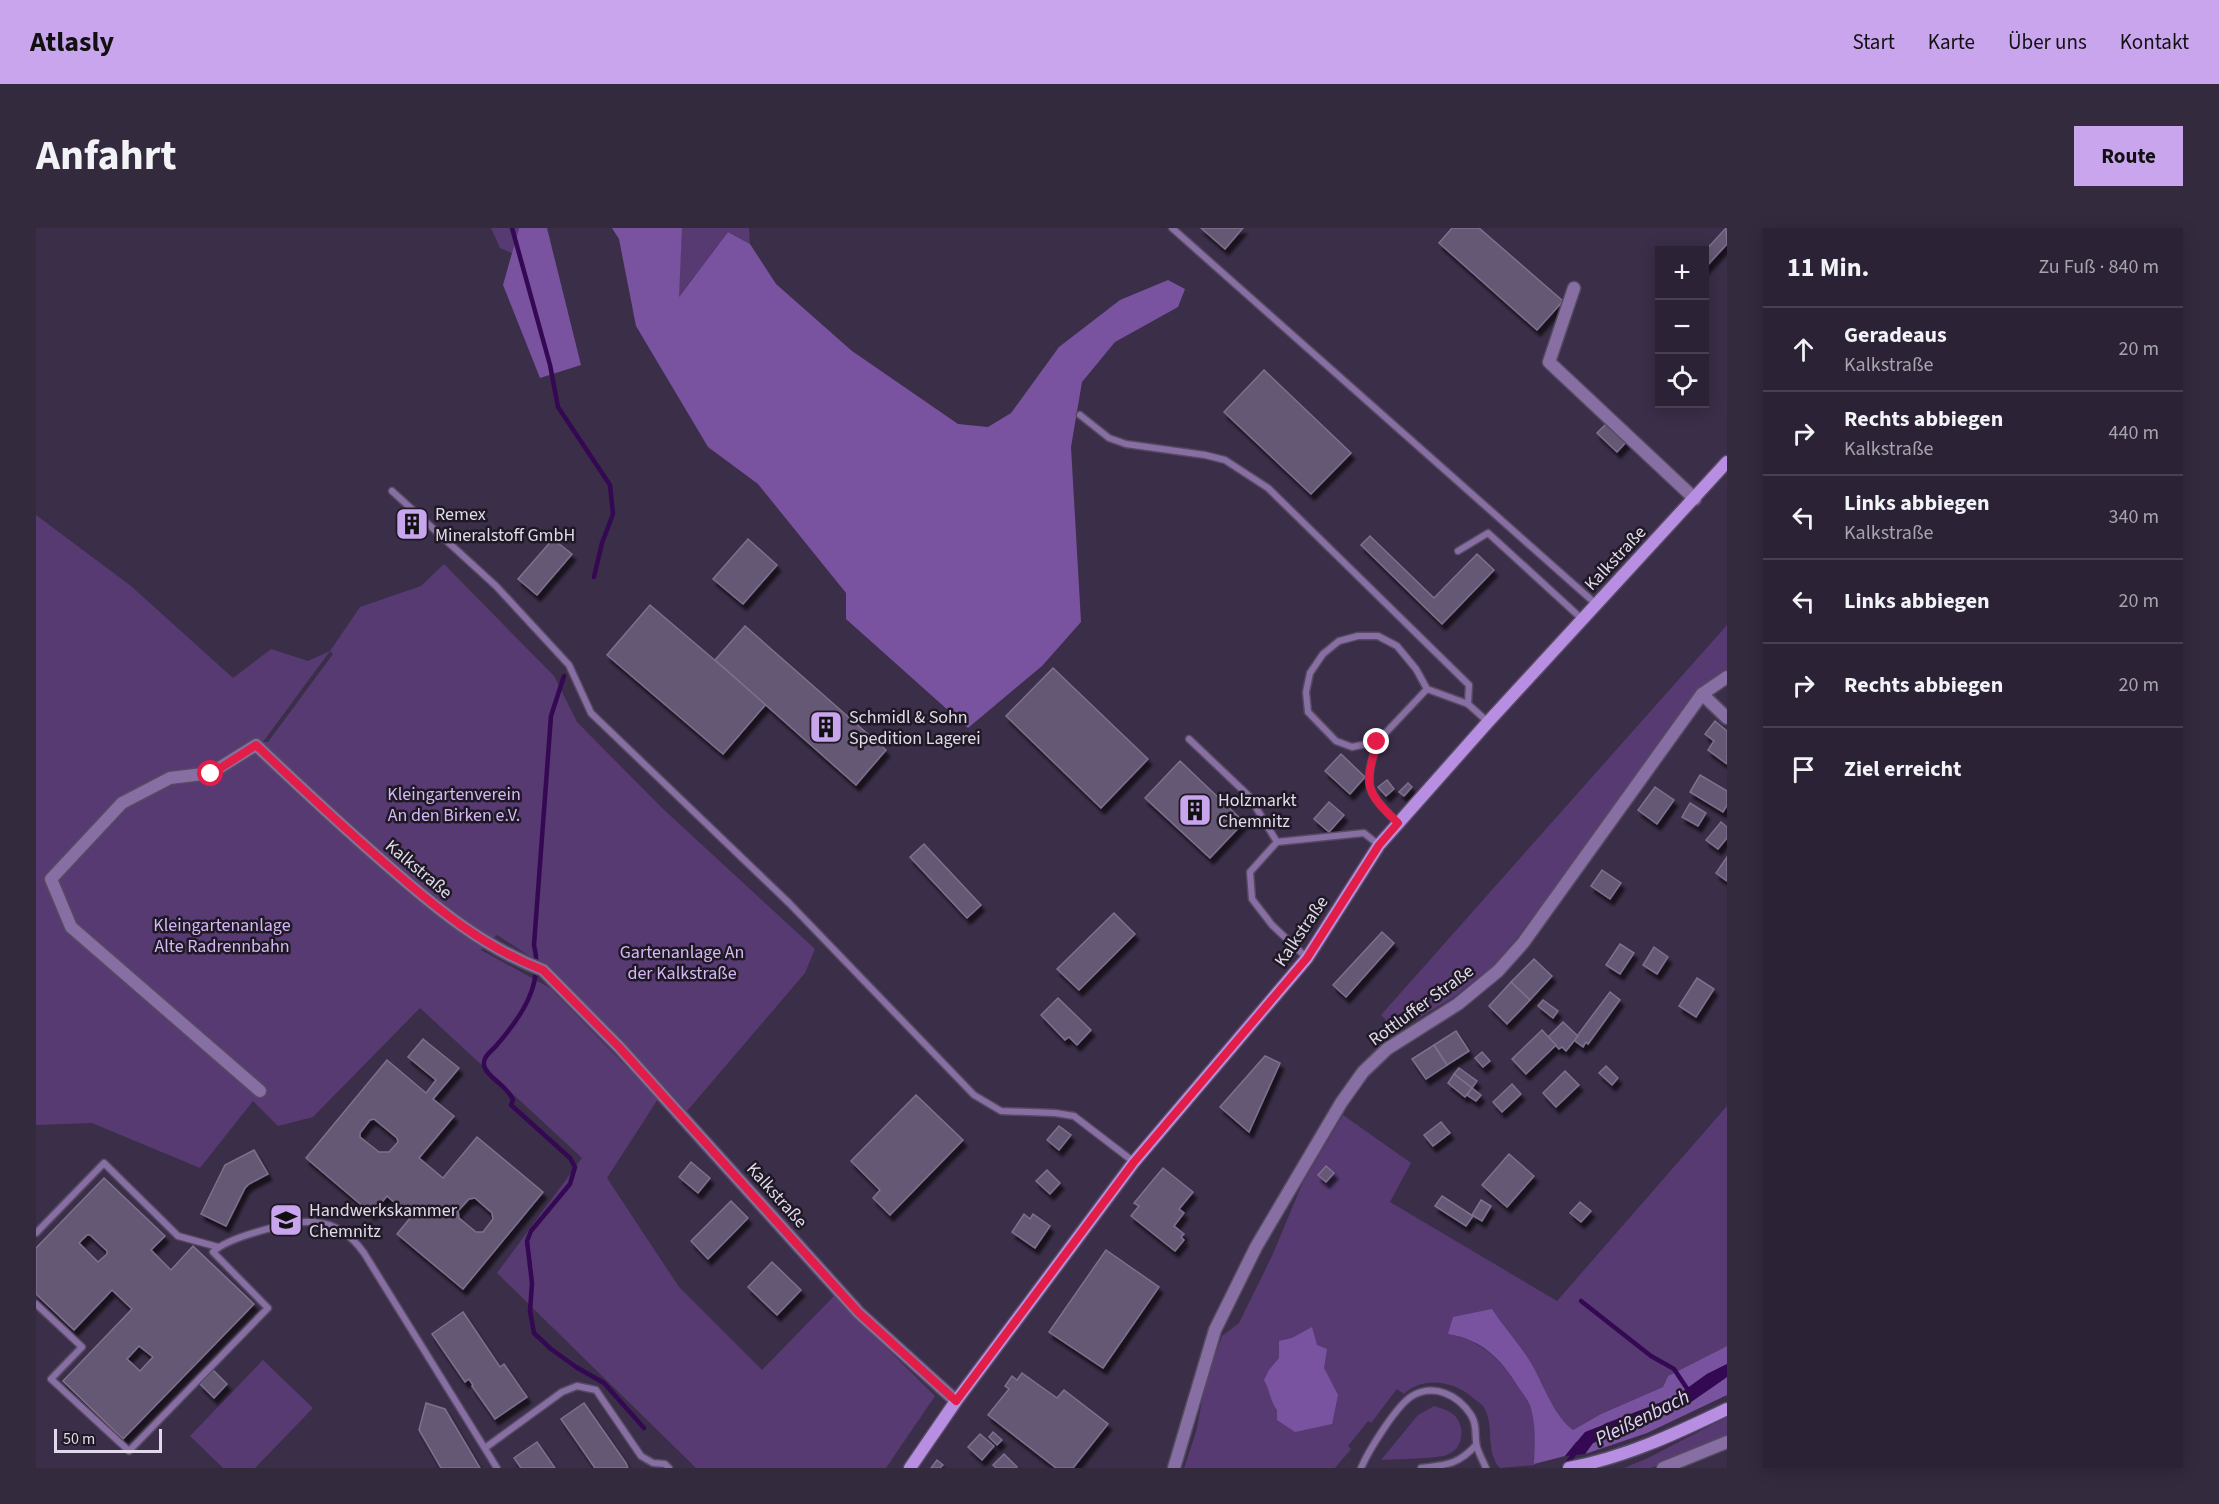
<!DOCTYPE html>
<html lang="de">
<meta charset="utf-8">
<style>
:root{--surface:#2c2236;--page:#342a3e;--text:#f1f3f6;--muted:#a6a4ad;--line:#483f51;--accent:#c9a5ee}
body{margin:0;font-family:"Source Sans 3",sans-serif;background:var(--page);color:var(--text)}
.controls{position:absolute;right:18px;top:18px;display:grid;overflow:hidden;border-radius:0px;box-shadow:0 3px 15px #0003}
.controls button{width:54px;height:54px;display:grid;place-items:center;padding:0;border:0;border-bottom:2px solid var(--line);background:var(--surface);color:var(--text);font:30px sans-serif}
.scale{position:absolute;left:18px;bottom:15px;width:108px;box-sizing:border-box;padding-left:6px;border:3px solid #e1daea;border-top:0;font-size:16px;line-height:21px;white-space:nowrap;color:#e1daea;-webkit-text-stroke:4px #1f1925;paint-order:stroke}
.stop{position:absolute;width:18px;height:18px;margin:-14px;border:4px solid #e11d48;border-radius:50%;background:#fff}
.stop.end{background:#e11d48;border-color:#fff;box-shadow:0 2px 6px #0008}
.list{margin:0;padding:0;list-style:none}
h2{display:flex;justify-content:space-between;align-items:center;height:78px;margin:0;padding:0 24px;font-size:26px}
h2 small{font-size:20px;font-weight:400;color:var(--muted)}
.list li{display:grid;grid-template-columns:39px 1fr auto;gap:18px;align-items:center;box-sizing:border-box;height:84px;padding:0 24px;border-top:2px solid var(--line)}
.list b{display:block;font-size:22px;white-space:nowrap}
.list p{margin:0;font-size:20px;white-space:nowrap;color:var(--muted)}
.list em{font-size:20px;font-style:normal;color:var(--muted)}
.icon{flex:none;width:33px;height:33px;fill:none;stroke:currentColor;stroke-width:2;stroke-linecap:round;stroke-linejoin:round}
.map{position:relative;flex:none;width:1691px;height:1240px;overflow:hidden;border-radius:0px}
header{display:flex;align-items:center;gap:36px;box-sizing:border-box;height:84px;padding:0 30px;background:var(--accent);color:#111}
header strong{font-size:28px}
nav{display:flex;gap:33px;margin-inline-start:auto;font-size:21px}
.intro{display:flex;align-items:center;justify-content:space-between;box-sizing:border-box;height:144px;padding:0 36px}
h1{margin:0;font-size:42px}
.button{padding:15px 27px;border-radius:0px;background:var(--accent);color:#111;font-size:21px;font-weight:700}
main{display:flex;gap:36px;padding:0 36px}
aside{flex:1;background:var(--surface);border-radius:0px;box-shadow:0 3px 15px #0003}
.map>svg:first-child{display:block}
</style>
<header>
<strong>Atlasly</strong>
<nav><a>Start</a><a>Karte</a><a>Über uns</a><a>Kontakt</a></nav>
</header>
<div class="intro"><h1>Anfahrt</h1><a class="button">Route</a></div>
<main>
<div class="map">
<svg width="1691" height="1240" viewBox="0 0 1691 1240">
<defs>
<filter id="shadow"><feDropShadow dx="3.5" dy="6" stdDeviation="1.5" flood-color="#0009"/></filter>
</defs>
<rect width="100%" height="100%" fill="#3b2e48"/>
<!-- green -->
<g fill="#573a72" fill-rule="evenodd">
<polygon points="455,0 483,0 476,25 464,20"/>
<polygon points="646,0 713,0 714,16 692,4 642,70"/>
<path d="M0 287 95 358 197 450 235 421 272 433 294 423 324 379 385 358 408 336 518 448 541 494 625 579 779 721 769 745 651 883 533 762 495 729 461 707 445 722 514 760 622 871 571 950 643 1059 726 1142 798 1068 899 1168 850 1240H660L461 1045 546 930 384 780 277 889 242 898 217 873 164 940 56 895 0 897ZM294 423 297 426 232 514H227Z"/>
<polygon points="1691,397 1691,444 1563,600 1481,710 1457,738 1418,769 1361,803 1345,787"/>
<path d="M1691 878V1118L1632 1148 1627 1159 1565 1186 1537 1202C1515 1185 1507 1154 1492 1130 1481 1113 1467 1098 1456 1081L1412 1106C1446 1112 1466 1133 1484 1161 1488 1167 1495 1174 1497 1180 1502 1198 1500 1218 1499 1237L1464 1240C1448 1223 1460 1197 1447 1178 1445 1175 1439 1172 1436 1169 1417 1153 1387 1148 1368 1166L1361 1161 1335 1195 1332 1193 1312 1218 1315 1221 1299 1240H1148L1160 1204 1170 1152 1186 1108 1203 1095 1236 1028 1267 954 1307 887 1375 935 1354 974 1521 1073Z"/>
<polygon points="227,1132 277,1180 219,1240 187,1240 154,1208"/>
<path d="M1398 1178C1411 1182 1422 1185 1425 1200 1427 1211 1423 1222 1411 1227 1400 1231 1359 1231 1345 1232L1382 1187Z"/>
<polygon points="1691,1189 1691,1207 1615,1240 1588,1240 1612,1230"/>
</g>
<!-- forest -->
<g fill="#7a53a0">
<polygon points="483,0 511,0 545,137 504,150 467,57"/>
<polygon points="576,0 646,0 643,69 692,4 714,16 740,56 816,123 922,196 952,199 975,185 1023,119 1084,72 1132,52 1149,61 1142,79 1079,114 1046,154 1035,219 1045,394 1006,438 932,500 810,391 810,365 722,256 672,219 600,98 583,11"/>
<path d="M1456 1081C1467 1098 1481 1113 1492 1130 1507 1153 1515 1185 1537 1202L1565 1186 1627 1159 1632 1148 1691 1118V1136L1671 1146 1639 1169 1570 1195 1540 1214 1529 1228 1498 1236C1499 1216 1500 1199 1495 1180 1493 1173 1487 1166 1483 1160 1465 1131 1447 1112 1412 1106L1417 1089Z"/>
<path d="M1276 1099 1281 1117 1291 1121 1288 1140 1302 1167 1296 1196 1259 1204 1241 1192V1182C1234 1173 1234 1162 1228 1152L1233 1142 1243 1130V1113L1256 1110Z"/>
<polygon points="1691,1149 1691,1167 1611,1205 1549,1226 1557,1215 1655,1174"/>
</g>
<!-- water -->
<polygon fill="#350853" points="1691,1136 1691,1149 1655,1174 1557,1215 1549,1226 1529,1228 1549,1204 1639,1169 1671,1146"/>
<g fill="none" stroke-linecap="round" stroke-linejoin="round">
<!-- stream -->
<g stroke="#350853" stroke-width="4.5">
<polyline points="476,0 514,137 522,179 574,257 577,286 566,315 558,349"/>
<path d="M528 448 515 488 498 717C508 757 485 789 460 818 455 824 447 828 448 837 449 848 472 858 477 872L475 877 534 930 539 939 534 956 495 1003 491 1013 496 1055 494 1083 498 1105 515 1121 540 1139 568 1155 608 1200"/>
<polyline points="1545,1073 1615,1128 1638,1141 1654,1165"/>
<polyline points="1527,1240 1539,1225"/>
</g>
</g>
<!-- building -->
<g fill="#655874" stroke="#7e708e" stroke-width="1.5" fill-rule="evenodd" filter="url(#shadow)">
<polygon points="1165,0 1207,0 1189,21"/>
<polygon points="1416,0 1443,0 1527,73 1501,102 1403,15"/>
<polygon points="1690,0 1691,16 1668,41 1668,24"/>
<polygon points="1228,142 1315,225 1275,266 1188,184"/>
<polygon points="1572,194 1592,212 1581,224 1561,205"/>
<polygon points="374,287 385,297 379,305 367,295"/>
<polygon points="1334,308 1398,370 1441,326 1458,342 1406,396 1325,317"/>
<polygon points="517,311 536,326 501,367 482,351"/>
<polygon points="712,311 741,337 707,376 677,351"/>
<polygon points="614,377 730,476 687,526 571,427"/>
<polygon points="709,398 850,522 820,557 679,432"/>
<polygon points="1017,440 1112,531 1065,580 970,488"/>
<polygon points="1679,493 1691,503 1691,536 1672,522 1678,513 1669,506"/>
<polygon points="1305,526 1329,549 1314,566 1289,543"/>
<polygon points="1144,533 1208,594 1174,630 1109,570"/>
<polygon points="1664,547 1691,563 1691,577 1687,584 1654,564"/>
<polygon points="1351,552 1358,561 1350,568 1342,559"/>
<polygon points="1372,555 1376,559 1368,568 1363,564"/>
<polygon points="1619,559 1638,572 1621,596 1602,582"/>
<polygon points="1293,574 1308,587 1293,604 1278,591"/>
<polygon points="1654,575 1670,585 1662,598 1646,589"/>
<polygon points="1685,594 1691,599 1691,610 1682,621 1670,612"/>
<polygon points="888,616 945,677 931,690 874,629"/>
<polygon points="1691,629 1691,653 1680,645"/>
<polygon points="1566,642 1585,655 1574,671 1555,658"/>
<polygon points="1078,685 1099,706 1043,762 1021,741"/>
<polygon points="1346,704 1358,715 1310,769 1297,757"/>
<polygon points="1584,716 1598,725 1584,746 1570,737"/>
<polygon points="1618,719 1632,729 1621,746 1607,737"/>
<polygon points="1498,731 1516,748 1494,772 1475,754"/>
<polygon points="1661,750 1678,761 1660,789 1643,778"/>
<polygon points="1475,754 1494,772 1471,796 1453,778"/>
<polygon points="1574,764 1584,772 1552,816 1550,814 1547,819 1538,812"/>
<polygon points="1022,770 1055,802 1041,817 1033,809 1029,812 1005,787"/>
<polygon points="1507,772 1522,783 1517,790 1502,778"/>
<polygon points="1527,794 1542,808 1530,823 1526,819 1523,821 1512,809"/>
<polygon points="1506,802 1520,817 1490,846 1476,831"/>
<polygon points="1420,803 1433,823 1411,837 1398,817"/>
<path d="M387 811 423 840 397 871 418 888 383 930 407 950 441 909 507 964 427 1061 361 1006 375 989 351 968 336 986 270 930 351 832 390 865 400 852 372 829ZM338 891 361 910 362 914 353 924H343L324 909V905L334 892ZM439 970 456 985 457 991 447 1004H440L423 990 422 983 433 971Z"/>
<polygon points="1398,817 1411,837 1390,851 1376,831"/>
<polygon points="1446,824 1454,833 1447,839 1439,830"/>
<polygon points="1229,828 1244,835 1213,904 1184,879"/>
<polygon points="1570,838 1582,850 1576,857 1563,845"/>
<polygon points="1423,840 1441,853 1436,860 1418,846"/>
<polygon points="1529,843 1543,857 1520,879 1507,865"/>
<polygon points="1418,846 1436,860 1429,869 1412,855"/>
<polygon points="1476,856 1485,866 1466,884 1457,874"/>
<polygon points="1436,860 1445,867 1440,873 1431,867"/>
<polygon points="880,867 927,912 854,987 837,970 844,962 815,933"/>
<polygon points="1405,894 1414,905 1397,918 1388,907"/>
<polygon points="1023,898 1035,907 1023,922 1011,912"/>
<polygon points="218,922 232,946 213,956 209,960 190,998 165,986 189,937"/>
<polygon points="1473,926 1498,948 1471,979 1446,957"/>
<polygon points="655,934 674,950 662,965 643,949"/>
<polygon points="1290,938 1298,945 1290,954 1282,947"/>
<polygon points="1127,940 1157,964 1143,981 1148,985 1138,998 1148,1006 1145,1009 1148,1012 1139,1023 1095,988 1103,978 1098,975"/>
<polygon points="1011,942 1024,955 1014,966 1000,953"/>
<path d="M68 950 129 1008 115 1022 135 1042 157 1018 218 1076 87 1211 27 1153 96 1081 76 1062 38 1102 0 1066V1020ZM51 1007H54L71 1023V1026L62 1034 43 1015ZM103 1118 117 1129 104 1143 91 1131Z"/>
<polygon points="1406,968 1437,988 1430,998 1399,978"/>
<polygon points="1445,972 1455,978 1446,993 1436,987"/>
<polygon points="695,973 712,990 672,1031 655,1013"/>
<polygon points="1544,974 1555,983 1545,994 1534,985"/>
<polygon points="988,986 994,991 997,986 1014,998 999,1020 976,1004"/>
<polygon points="1070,1022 1123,1059 1067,1140 1013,1104"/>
<polygon points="736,1034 765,1062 741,1087 712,1059"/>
<polygon points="427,1084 464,1139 468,1136 491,1169 459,1191 436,1158 437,1157 433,1151 429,1154 396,1106"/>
<polygon points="177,1142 191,1156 178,1170 164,1156"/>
<polygon points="986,1145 1021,1170 1028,1162 1072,1196 1037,1240 1020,1240 952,1187 973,1161 969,1158 976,1148 981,1152"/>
<polygon points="390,1175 409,1181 444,1240 405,1240 383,1202"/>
<polygon points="548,1175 590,1235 592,1240 559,1240 525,1191"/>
<polygon points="957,1204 966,1212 961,1217 953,1209"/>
<polygon points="944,1206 958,1218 946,1232 932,1219"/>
<polygon points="501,1214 519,1240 485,1240 478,1230"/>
<polygon points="968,1226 981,1239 980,1240 960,1240 957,1237"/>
<polygon points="901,1232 907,1237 904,1240 895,1240"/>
</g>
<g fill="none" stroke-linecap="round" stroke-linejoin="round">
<defs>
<g id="lane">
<polyline points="1136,0 1560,376"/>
<polyline points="1044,187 1073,210 1090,216 1169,227 1189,232 1232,260 1433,457 1432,476"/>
<polyline points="356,263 460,358 533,437 555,485 753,675 938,867 965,883 1019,885 1038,888 1098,934"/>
<polyline points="1422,323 1452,305 1546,391"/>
<polyline points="1391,461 1341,514 1316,519 1300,513 1272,484 1270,464 1274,445 1287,426 1303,413 1322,408 1342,408 1361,418 1380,441 1391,461 1432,476 1452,494"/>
<polyline points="1153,511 1213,568 1241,614"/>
<path d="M1341 514C1328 559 1329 563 1362 595"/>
<polyline points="1271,730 1236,697 1216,671 1214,644 1241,614 1328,605 1343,617"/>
<polyline points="0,1005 68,935 142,1008 182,1019"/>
<path d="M0 1076 46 1119 15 1151 93 1223 232 1080 177 1024C192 1009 257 992 279 994 300 996 316 1008 328 1025L461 1240"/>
<polyline points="449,1220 526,1164 541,1158 560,1162 605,1228 617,1235 629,1236 633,1240"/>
<path d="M1325 1240C1333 1222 1360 1178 1376 1168 1398 1155 1422 1167 1435 1187 1442 1198 1438 1207 1441 1219 1443 1226 1447 1233 1450 1240"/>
<path d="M1385 1240C1410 1237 1422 1237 1440 1217"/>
</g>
<g id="street">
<polyline points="1538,60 1513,134 1659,271"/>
<polyline points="1666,466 1691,490"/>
<path d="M224 863 35 699 15 651 86 575 134 550 175 545 220 517C263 558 307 599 352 638 400 680 447 719 507 742L583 819 823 1085 920 1173"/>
<polyline points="1138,1240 1179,1102 1220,1019 1305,875 1327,844 1351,821 1422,776 1462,743 1487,715 1666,466 1691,449"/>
<polyline points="1627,1240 1691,1214"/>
</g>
<g id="secondary">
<polyline points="874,1240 920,1173 1098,934 1271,730 1343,617 1452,494 1691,234"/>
<path d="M1533 1240C1590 1229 1639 1206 1691 1181"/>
</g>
</defs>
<!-- lane casing -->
<use href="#lane" stroke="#564a62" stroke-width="9"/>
<!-- street casing -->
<use href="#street" stroke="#564a62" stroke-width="15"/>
<!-- secondary casing -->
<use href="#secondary" stroke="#564a62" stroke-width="15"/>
<!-- lane -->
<use href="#lane" stroke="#886fa3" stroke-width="6"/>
<!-- street -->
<use href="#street" stroke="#886fa3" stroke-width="12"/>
<!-- secondary -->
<use href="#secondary" stroke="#b78ee1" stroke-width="12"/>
</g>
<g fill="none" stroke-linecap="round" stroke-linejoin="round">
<!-- route -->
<path stroke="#e11d48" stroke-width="8" d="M175 546 220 517C263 558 307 599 352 638 400 680 447 719 507 742L583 819 823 1085 920 1173 1098 934 1271 730 1343 617 1362 595C1329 563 1328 559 1341 514"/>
</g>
<!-- icons -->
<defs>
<symbol id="building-square" viewBox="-11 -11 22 22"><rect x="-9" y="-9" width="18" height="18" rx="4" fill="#c9a5ee" stroke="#1f1925"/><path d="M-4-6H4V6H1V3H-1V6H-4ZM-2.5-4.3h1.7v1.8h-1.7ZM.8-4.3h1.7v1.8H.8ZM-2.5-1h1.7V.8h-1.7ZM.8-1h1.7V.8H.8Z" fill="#111"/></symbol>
<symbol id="university-square" viewBox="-11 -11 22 22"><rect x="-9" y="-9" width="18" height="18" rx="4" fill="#c9a5ee" stroke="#1f1925"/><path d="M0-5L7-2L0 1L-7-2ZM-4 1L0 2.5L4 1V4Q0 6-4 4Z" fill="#111"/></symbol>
</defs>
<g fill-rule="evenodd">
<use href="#building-square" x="357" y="277" width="38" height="38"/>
<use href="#building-square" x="771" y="480" width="38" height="38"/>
<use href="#building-square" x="1140" y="563" width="38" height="38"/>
<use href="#university-square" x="231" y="973" width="38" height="38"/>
</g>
<g text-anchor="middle" stroke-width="5" stroke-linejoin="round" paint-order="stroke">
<!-- poi labels -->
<g font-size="18" fill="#e1daea" stroke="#1f1925" text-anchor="start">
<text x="399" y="292">Remex<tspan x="399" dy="21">Mineralstoff GmbH</tspan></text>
<text x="813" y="495">Schmidl &amp; Sohn<tspan x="813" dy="21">Spedition Lagerei</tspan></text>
<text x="1182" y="578">Holzmarkt<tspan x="1182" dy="21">Chemnitz</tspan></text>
<text x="273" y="988">Handwerkskammer<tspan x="273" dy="21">Chemnitz</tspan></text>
</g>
<!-- street labels -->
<g font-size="18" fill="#e1daea" stroke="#1f1925">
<text transform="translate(1579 330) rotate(-47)" y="6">Kalkstraße</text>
<text transform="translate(383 641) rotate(40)" y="6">Kalkstraße</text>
<text transform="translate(1265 703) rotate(-56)" y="6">Kalkstraße</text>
<text transform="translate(1385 777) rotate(-36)" y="6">Rottluffer Straße</text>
<text transform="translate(741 967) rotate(48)" y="6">Kalkstraße</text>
</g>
<!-- park labels -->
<g font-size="18" fill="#d5b7f6" stroke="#1f1925">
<text x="418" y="572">Kleingartenverein<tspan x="418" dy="21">An den Birken e.V.</tspan></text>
<text x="186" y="703">Kleingartenanlage<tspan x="186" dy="21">Alte Radrennbahn</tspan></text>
<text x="646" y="730">Gartenanlage An<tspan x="646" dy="21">der Kalkstraße</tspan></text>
</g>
<!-- water labels -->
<g font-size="20" font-style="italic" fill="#e5d1fb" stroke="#1f1925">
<text transform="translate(1606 1189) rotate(-26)" y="7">Pleißenbach</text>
</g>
</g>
</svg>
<div class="controls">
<button>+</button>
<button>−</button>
<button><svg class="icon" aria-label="locate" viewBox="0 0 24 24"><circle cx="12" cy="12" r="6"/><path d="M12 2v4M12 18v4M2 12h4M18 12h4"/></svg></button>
</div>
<div class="scale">50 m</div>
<div class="stop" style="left:175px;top:546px"></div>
<div class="stop end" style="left:1341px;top:514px"></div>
</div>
<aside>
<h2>11 Min.<small>Zu Fuß · 840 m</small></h2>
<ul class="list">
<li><svg class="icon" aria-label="ahead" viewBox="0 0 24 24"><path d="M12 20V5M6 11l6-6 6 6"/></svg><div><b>Geradeaus</b><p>Kalkstraße</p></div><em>20 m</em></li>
<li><svg class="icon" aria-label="right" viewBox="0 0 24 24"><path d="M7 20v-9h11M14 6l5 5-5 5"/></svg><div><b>Rechts abbiegen</b><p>Kalkstraße</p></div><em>440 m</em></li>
<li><svg class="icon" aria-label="left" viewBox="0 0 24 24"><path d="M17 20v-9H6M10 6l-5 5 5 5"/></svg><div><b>Links abbiegen</b><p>Kalkstraße</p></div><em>340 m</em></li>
<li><svg class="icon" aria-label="left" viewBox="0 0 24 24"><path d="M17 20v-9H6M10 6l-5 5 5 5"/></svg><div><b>Links abbiegen</b></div><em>20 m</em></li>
<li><svg class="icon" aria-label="right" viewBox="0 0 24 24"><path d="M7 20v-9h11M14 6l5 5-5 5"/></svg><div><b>Rechts abbiegen</b></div><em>20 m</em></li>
<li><svg class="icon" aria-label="arrive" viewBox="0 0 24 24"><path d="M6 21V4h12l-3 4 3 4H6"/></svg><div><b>Ziel erreicht</b></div></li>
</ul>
</aside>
</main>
